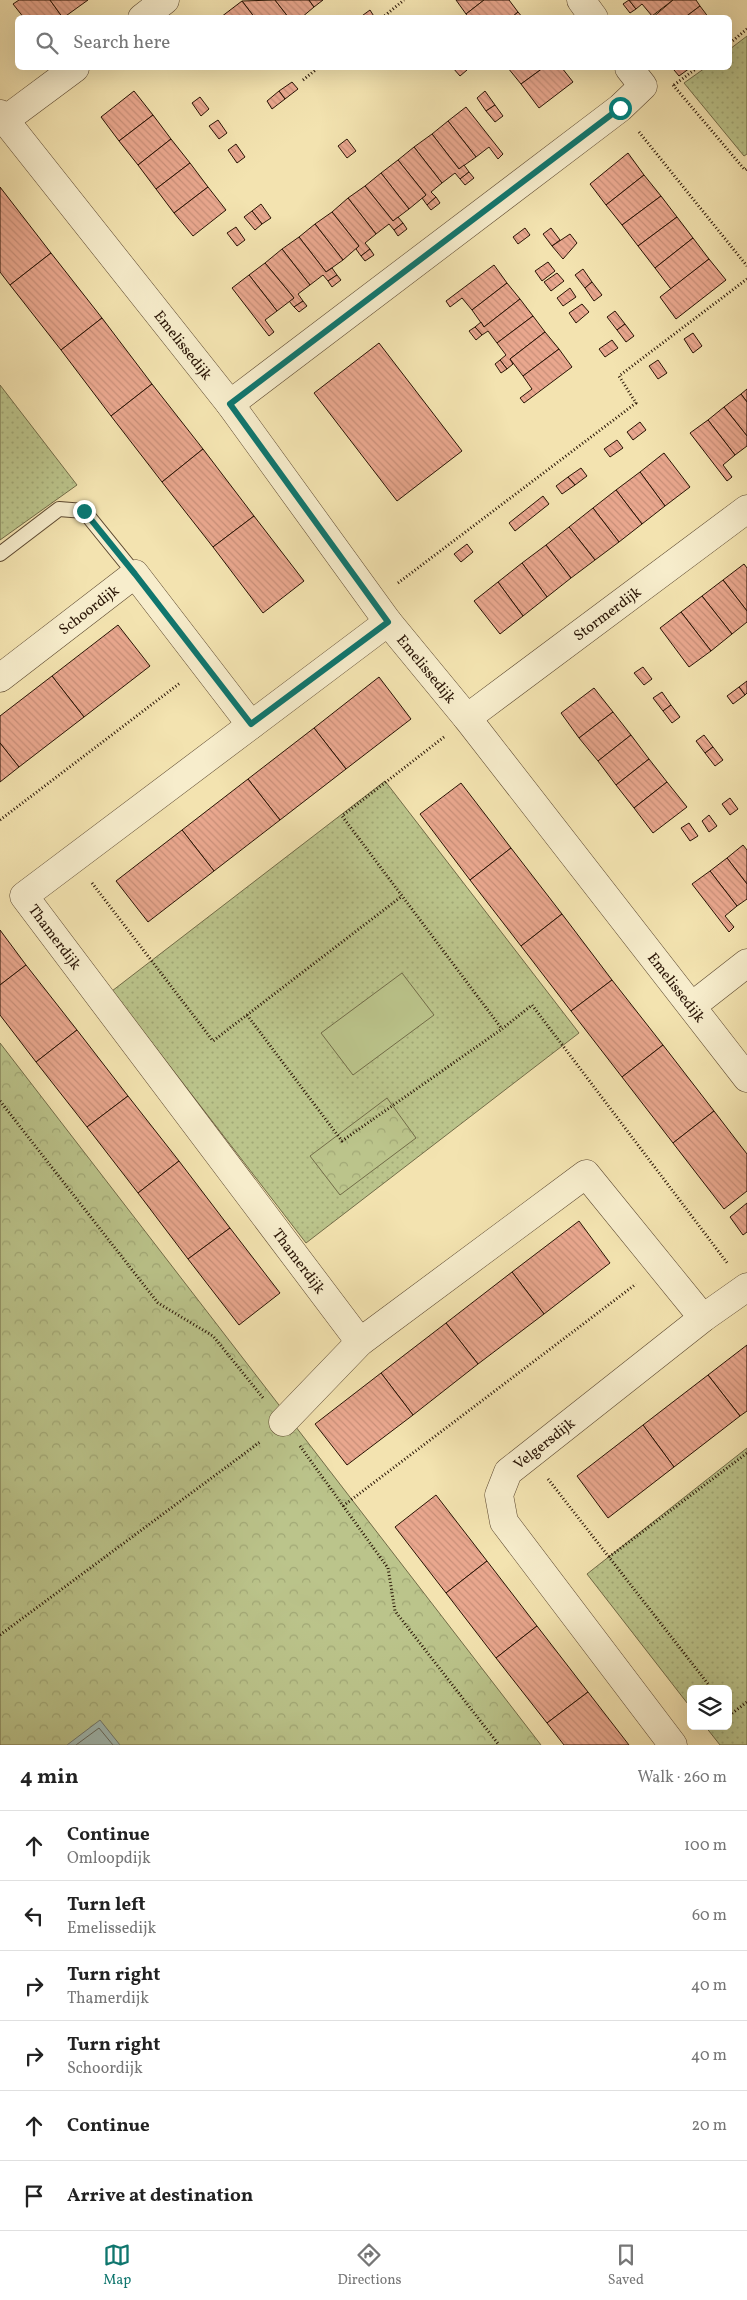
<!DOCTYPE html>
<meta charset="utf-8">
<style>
:root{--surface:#fff;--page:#f2f2f2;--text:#222;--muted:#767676;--line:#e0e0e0;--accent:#0f766e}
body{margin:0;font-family:Vollkorn,serif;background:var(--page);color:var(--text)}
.controls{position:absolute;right:15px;bottom:15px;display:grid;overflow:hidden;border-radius:8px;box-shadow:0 5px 20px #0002}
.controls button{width:45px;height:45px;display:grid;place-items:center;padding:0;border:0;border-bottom:1px solid var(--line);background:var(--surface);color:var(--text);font:25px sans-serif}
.stop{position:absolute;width:15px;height:15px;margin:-11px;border:4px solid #0f766e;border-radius:50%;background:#fff}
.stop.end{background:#0f766e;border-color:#fff;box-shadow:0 1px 5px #0008}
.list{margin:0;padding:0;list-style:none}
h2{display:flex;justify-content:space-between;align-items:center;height:65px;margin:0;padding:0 20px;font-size:21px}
h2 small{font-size:16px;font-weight:400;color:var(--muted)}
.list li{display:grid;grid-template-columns:32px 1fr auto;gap:15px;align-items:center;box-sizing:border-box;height:70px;padding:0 20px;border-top:1px solid var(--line)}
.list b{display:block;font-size:19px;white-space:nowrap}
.list p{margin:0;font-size:16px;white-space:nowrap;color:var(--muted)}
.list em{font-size:16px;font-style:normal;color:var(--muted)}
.icon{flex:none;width:28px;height:28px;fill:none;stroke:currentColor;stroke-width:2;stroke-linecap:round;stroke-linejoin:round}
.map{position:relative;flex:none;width:747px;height:1745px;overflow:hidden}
.search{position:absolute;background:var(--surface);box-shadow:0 5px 20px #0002;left:15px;right:15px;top:15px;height:55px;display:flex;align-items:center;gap:12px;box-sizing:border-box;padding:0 18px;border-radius:8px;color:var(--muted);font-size:19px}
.sheet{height:485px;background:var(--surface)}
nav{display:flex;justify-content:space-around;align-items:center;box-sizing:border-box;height:70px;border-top:1px solid var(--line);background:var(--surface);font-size:14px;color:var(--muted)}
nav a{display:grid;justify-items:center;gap:2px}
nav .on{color:var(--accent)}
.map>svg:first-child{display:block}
</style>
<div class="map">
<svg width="747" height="1745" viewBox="0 0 747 1745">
<defs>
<pattern id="grass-dots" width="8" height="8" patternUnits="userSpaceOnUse" patternTransform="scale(1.25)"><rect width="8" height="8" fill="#bbc48b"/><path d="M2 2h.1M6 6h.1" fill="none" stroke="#a1a876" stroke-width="1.8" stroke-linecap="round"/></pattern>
<pattern id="park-crowns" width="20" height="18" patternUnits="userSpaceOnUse" patternTransform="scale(1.25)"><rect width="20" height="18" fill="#bbc48b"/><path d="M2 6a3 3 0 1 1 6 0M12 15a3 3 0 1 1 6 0" fill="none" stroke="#a1a876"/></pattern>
<pattern id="building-back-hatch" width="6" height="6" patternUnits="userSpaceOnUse" patternTransform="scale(1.25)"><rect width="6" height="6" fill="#e9a78e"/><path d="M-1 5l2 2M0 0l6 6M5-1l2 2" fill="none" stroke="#c88f79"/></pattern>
</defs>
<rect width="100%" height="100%" fill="#f3e3b0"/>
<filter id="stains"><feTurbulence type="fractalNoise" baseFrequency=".004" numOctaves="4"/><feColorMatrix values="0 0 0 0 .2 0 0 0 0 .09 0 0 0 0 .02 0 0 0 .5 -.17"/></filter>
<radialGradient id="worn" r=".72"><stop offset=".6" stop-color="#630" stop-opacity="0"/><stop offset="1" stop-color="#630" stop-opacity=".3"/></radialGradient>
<!-- grass -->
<g fill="url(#grass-dots)" stroke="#726c48">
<polygon points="747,36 747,154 744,156 684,83 705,68 730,68 730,49"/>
<polygon points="0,385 77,485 0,540"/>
<polygon points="385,781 579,1033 306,1243 112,991"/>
<polygon points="747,1448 747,1745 720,1745 705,1726 728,1726 728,1689 691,1689 691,1708 587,1574"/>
</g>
<!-- park -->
<g fill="url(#park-crowns)" stroke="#726c48">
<polygon points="0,1043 541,1745 0,1745"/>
<polygon points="387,1098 416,1138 340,1195 310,1156"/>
</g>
<!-- pitch -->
<polygon fill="#bbc48b" stroke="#726c48" points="402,973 434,1015 353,1075 321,1033"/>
<!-- water -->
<polygon fill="#a0bcb6" stroke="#70786f" points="100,1720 120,1745 67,1745"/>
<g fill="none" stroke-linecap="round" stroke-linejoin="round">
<!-- shore -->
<polyline stroke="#64685d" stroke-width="1" points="76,1745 99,1728 113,1745"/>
</g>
<!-- building -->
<g fill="url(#building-back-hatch)" stroke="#281304">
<polygon points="19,0 50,0 63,18 24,18 13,4"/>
<polygon points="50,0 88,0 63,18"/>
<polygon points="275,0 289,18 255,18 242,1"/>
<polygon points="275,0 309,0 314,7 301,18 289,18"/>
<polygon points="309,0 323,0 314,7"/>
<polygon points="456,0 484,0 466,14"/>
<polygon points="484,0 509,0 518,12 511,18 469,18 466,14"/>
<polygon points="629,0 636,9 630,13 623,4"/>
<polygon points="629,0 673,0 652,16 642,4 636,9"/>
<polygon points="673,0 696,0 700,6 684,18 652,18"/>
<polygon points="242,1 255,18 222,18 221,17"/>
<polygon points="700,6 709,18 684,18"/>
<polygon points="370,10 375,18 359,18"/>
<polygon points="518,12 523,18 511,18"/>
<polygon points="453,68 465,68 467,70 460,76"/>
<polygon points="508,68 543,68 521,84"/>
<polygon points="543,68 562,68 573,82 539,108 521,84"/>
<polygon points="678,68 690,68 679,76 674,70"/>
<polygon points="292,82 298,89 285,99 279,91"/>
<polygon points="134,91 153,115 119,141 101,117"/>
<polygon points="279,91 285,99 272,109 267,101"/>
<polygon points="485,91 495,105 486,111 477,98"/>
<polygon points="200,97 209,109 201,116 192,103"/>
<polygon points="495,105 503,116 495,122 486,111"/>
<polygon points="466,107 503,154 498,159 489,147 476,157 448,121"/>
<polygon points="153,115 171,139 138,165 119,141"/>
<polygon points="218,120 227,133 219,139 209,126"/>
<polygon points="448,121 476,157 459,169 432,134"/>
<polygon points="432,134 459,169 464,165 469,172 460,179 455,173 442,183 414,147"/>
<polygon points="171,139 190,163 156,189 138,165"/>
<polygon points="347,139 356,151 347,158 338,146"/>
<polygon points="236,144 245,157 237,163 228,150"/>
<polygon points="414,147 442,183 431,192 436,197 427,205 422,198 426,195 398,160"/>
<polygon points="628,153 644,175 606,205 590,184"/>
<polygon points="398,160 426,195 409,209 381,173"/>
<polygon points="190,163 208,187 174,213 156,189"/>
<polygon points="469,172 474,178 465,185 460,179"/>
<polygon points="381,173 409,209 393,221 365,186"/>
<polygon points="644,175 661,196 622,225 606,205"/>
<polygon points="365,186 393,221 398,217 403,223 394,230 389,224 376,234 348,198"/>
<polygon points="0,187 51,253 10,285 0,272"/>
<polygon points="208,187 226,210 193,236 174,213"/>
<polygon points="661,196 677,217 638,246 622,225"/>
<polygon points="436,197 440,203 431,210 427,205"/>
<polygon points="348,198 376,234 365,243 370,249 361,256 356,249 359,246 332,212"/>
<polygon points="261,204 271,218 262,224 252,211"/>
<polygon points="252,211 262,224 255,230 244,217"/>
<polygon points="332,212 359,246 343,260 315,224"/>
<polygon points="677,217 693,238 655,268 638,246"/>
<polygon points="403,223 407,229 398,236 394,230"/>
<polygon points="315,224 343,260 326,272 299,237"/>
<polygon points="236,227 245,240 237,246 227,233"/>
<polygon points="525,228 530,235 518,244 513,237"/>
<polygon points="551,228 560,240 552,246 543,234"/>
<polygon points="570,234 577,243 563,259 552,246"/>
<polygon points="299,237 326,272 332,268 337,275 328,281 323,275 310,285 282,249"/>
<polygon points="693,238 709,259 671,289 655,268"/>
<polygon points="282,249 310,285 298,294 303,301 294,307 289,301 294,298 265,263"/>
<polygon points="370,249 374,255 365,261 361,256"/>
<polygon points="51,253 102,318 61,350 10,285"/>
<polygon points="709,259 726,280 676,319 660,297"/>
<polygon points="548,262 555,271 542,281 535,271"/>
<polygon points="265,263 294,298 277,311 249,275"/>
<polygon points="494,265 507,283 472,310 462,298 450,307 446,301"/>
<polygon points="583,269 592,282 585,288 575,275"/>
<polygon points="557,273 564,281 551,291 544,282"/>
<polygon points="249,275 277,311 265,320 274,332 269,336 232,288"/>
<polygon points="337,275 341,280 332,287 328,281"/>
<polygon points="592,282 602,295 594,301 585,288"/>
<polygon points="507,283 520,299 484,327 472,310"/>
<polygon points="570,288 576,297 563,306 557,298"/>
<polygon points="520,299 533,316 497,343 488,331 482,335 475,327 481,322 484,327"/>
<polygon points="303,301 307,306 299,312 294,307"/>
<polygon points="582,304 589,312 576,323 569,313"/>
<polygon points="615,311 625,324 617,330 607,317"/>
<polygon points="533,316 545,332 510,359 513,364 507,369 500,360 506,355 497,343"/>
<polygon points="102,318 152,384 111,416 61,350"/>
<polygon points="625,324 634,336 626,342 617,330"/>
<polygon points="475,327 482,335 476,340 469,331"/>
<polygon points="545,332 559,349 523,376 510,359"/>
<polygon points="693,333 702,346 693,353 684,339"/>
<polygon points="612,340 618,348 605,357 599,349"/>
<polygon points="379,343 462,451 397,501 314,393"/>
<polygon points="559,349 572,367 524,403 520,398 532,389 523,376"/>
<polygon points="500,360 507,369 501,373 495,364"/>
<polygon points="658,360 667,373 658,379 649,366"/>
<polygon points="152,384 203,449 162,482 111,416"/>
<polygon points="747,389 747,402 741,394"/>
<polygon points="741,394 747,402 747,436 724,407"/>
<polygon points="724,407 747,436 747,446 735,455 708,420"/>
<polygon points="708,420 735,455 723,465 732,477 727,481 690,433"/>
<polygon points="640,422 646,430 633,440 627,432"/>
<polygon points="617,440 623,448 610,457 604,449"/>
<polygon points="203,449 254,516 213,547 162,482"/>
<polygon points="664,453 690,487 665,506 640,472"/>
<polygon points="581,468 587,476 575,485 568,477"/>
<polygon points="640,472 665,506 642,524 616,490"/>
<polygon points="568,477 575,485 562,494 556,486"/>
<polygon points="616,490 642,524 619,542 593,508"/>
<polygon points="543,496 549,504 515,531 509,523"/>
<polygon points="593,508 619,542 595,560 569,527"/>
<polygon points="254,516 304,581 263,613 213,547"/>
<polygon points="569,527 595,560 571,578 546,545"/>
<polygon points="467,544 473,552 461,562 454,554"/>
<polygon points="546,545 571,578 547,597 522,563"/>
<polygon points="522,563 547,597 523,616 498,582"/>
<polygon points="744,564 747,568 747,611 723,580"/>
<polygon points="723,580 747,611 747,622 732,634 702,596"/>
<polygon points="498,582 523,616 500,634 474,601"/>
<polygon points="702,596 732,634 711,651 681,612"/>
<polygon points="681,612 711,651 689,667 660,628"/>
<polygon points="118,625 150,666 84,717 52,676"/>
<polygon points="643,667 652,679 644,685 634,673"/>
<polygon points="52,676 84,717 19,767 0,743 0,716"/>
<polygon points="379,677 411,719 346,769 314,728"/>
<polygon points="747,681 747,693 745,695 739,687"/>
<polygon points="739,687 745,695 733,704 727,696"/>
<polygon points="594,688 613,712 579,738 561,713"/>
<polygon points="662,692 671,705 663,711 653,698"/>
<polygon points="671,705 680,717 672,723 663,711"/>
<polygon points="613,712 631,735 598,761 579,738"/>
<polygon points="314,728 346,769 280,820 248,779"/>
<polygon points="631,735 649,759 616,785 598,761"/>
<polygon points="704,735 713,747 705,753 696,741"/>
<polygon points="0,743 19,767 0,782"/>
<polygon points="713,747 723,760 715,766 705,753"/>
<polygon points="649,759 667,782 634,808 616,785"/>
<polygon points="248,779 280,820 214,871 182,830"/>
<polygon points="667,782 687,807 653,833 634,808"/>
<polygon points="461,783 511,848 470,880 420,814"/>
<polygon points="730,798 738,809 730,815 722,804"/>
<polygon points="709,815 717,826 709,832 702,821"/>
<polygon points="689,823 698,836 690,841 681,828"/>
<polygon points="182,830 214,871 148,922 116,881"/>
<polygon points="743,845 747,850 747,884 727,858"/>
<polygon points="511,848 562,914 521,946 470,880"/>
<polygon points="727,858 747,884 747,899 737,906 710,871"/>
<polygon points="710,871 737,906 725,916 734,927 729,932 692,884"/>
<polygon points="562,914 612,980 571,1011 521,946"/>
<polygon points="0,930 26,965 0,985"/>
<polygon points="26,965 77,1030 36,1062 0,1015 0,985"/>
<polygon points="612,980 663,1045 622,1077 571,1011"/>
<polygon points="77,1030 128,1096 87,1127 36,1062"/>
<polygon points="663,1045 714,1111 673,1143 622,1077"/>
<polygon points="128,1096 179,1161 138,1193 87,1127"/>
<polygon points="714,1111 747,1154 747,1191 724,1209 673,1143"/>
<polygon points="179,1161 230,1228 188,1259 138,1193"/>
<polygon points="747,1203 747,1232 743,1235 730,1217"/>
<polygon points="579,1221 610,1263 544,1314 512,1272"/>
<polygon points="230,1228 280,1293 239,1325 188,1259"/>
<polygon points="512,1272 544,1314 478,1364 446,1323"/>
<polygon points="446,1323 478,1364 413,1415 381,1373"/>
<polygon points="747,1345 747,1411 740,1416 708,1375"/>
<polygon points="381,1373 413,1415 347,1465 315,1424"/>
<polygon points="708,1375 740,1416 674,1467 643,1425"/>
<polygon points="643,1425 674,1467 608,1518 577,1476"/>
<polygon points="436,1495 487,1561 446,1593 395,1527"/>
<polygon points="487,1561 537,1626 496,1658 446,1593"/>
<polygon points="537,1626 588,1692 547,1723 496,1658"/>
<polygon points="588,1692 629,1745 564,1745 547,1723"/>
</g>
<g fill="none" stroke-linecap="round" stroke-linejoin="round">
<defs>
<polyline id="service" points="0,554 59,509 84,511 135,574"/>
<g id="minor">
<polyline points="581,0 594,18"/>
<polyline points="142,18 165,0"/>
<path id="s1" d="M0 114 230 404 388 622 467 718 747 1078"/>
<polyline points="5,120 75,68"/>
<polyline points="230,404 620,108 643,86 629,68"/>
<path id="s2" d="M0 678 135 574 251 725"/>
<path id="s3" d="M467 718 747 509"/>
<polyline points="692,1006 747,963"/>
<polyline points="360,1342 24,896 388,622"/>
<polyline points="283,1422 360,1342 586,1174 703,1318"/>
<path id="s4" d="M673 1745 504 1522 499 1495 508 1472 703 1318 747 1287"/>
</g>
</defs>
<!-- service casing -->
<use href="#service" stroke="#5b472f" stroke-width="16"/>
<!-- minor casing -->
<use href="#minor" stroke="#5b472f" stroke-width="29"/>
<!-- path -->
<g stroke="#281304" stroke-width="3" stroke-dasharray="1 2.5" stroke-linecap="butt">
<polyline points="382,18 404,0"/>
<polyline points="730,43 747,29"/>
<polyline points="303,80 318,68"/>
<polyline points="673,85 745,170 747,169"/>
<polyline points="674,85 697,68"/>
<polyline points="639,132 747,266"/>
<polyline points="398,583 636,403 619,376 747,279"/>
<polyline points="444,737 342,816 502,1029 532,1005 728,1264"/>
<polyline points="0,820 180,683"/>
<polyline points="92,883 213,1041 402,896"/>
<polyline points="247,1015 342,1141 502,1029"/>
<polyline points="0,1101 158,1303 213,1336 264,1399"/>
<polyline points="300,1446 388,1568 395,1611 499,1745"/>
<polyline points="548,1479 712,1689"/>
<polyline points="343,1506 636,1284"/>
<polyline points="609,1557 747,1453"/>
<polyline points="0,1635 260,1442"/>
<polyline points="728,1709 731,1714 747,1702"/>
</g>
<!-- service -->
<use href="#service" stroke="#f7edcc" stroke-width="14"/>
<!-- minor -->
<use href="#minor" stroke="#f7edcc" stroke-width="28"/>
</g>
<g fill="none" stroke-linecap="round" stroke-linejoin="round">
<!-- route -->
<polyline stroke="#0f766e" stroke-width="6" points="84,511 135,574 251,724 388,622 230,404 620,108"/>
</g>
<g text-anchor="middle" stroke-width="4.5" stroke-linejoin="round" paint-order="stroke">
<!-- street labels -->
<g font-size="15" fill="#281304" stroke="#f7edcc">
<text dy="5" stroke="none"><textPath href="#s1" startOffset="295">Emelissedijk</textPath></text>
<text dy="5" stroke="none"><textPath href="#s2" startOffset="112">Schoordijk</textPath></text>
<text dy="5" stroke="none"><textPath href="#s3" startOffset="175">Stormerdijk</textPath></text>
<text dy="5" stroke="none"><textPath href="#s1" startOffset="700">Emelissedijk</textPath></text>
<text transform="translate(55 937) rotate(53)" y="5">Thamerdijk</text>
<text dy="5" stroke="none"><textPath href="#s1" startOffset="1105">Emelissedijk</textPath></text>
<text transform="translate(299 1261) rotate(53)" y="5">Thamerdijk</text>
<text dy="5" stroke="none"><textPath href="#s4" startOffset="378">Velgersdijk</textPath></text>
</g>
</g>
<rect width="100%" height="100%" filter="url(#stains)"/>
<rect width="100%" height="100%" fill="url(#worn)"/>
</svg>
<div class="controls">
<button><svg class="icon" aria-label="layers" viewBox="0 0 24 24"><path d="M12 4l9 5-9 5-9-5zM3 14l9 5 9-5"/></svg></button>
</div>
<div class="stop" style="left:620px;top:108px"></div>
<div class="stop end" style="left:84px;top:511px"></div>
<div class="search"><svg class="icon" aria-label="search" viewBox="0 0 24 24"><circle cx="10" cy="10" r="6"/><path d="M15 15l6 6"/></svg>Search here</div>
</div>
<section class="sheet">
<h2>4 min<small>Walk · 260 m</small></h2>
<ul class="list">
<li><svg class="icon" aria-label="ahead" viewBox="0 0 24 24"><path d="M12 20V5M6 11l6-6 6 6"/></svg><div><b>Continue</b><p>Omloopdijk</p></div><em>100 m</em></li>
<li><svg class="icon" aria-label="left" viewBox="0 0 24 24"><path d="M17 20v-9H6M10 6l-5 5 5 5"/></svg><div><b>Turn left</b><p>Emelissedijk</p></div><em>60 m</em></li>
<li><svg class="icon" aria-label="right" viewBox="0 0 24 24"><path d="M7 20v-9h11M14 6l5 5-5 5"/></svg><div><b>Turn right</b><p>Thamerdijk</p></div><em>40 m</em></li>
<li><svg class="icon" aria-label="right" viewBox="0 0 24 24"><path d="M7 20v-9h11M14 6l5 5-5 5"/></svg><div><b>Turn right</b><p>Schoordijk</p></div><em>40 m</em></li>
<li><svg class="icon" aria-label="ahead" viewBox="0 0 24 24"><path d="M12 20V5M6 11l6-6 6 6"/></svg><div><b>Continue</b></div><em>20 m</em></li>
<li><svg class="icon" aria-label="arrive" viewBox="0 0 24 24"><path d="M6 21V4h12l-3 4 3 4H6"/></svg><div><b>Arrive at destination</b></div></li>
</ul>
</section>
<nav>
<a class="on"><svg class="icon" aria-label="map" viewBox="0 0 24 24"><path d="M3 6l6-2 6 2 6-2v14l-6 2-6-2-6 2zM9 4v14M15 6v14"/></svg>Map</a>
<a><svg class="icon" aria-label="directions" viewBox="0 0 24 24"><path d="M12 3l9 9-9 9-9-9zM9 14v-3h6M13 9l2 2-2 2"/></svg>Directions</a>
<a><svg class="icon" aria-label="saved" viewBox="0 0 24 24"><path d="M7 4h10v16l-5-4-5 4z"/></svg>Saved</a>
</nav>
